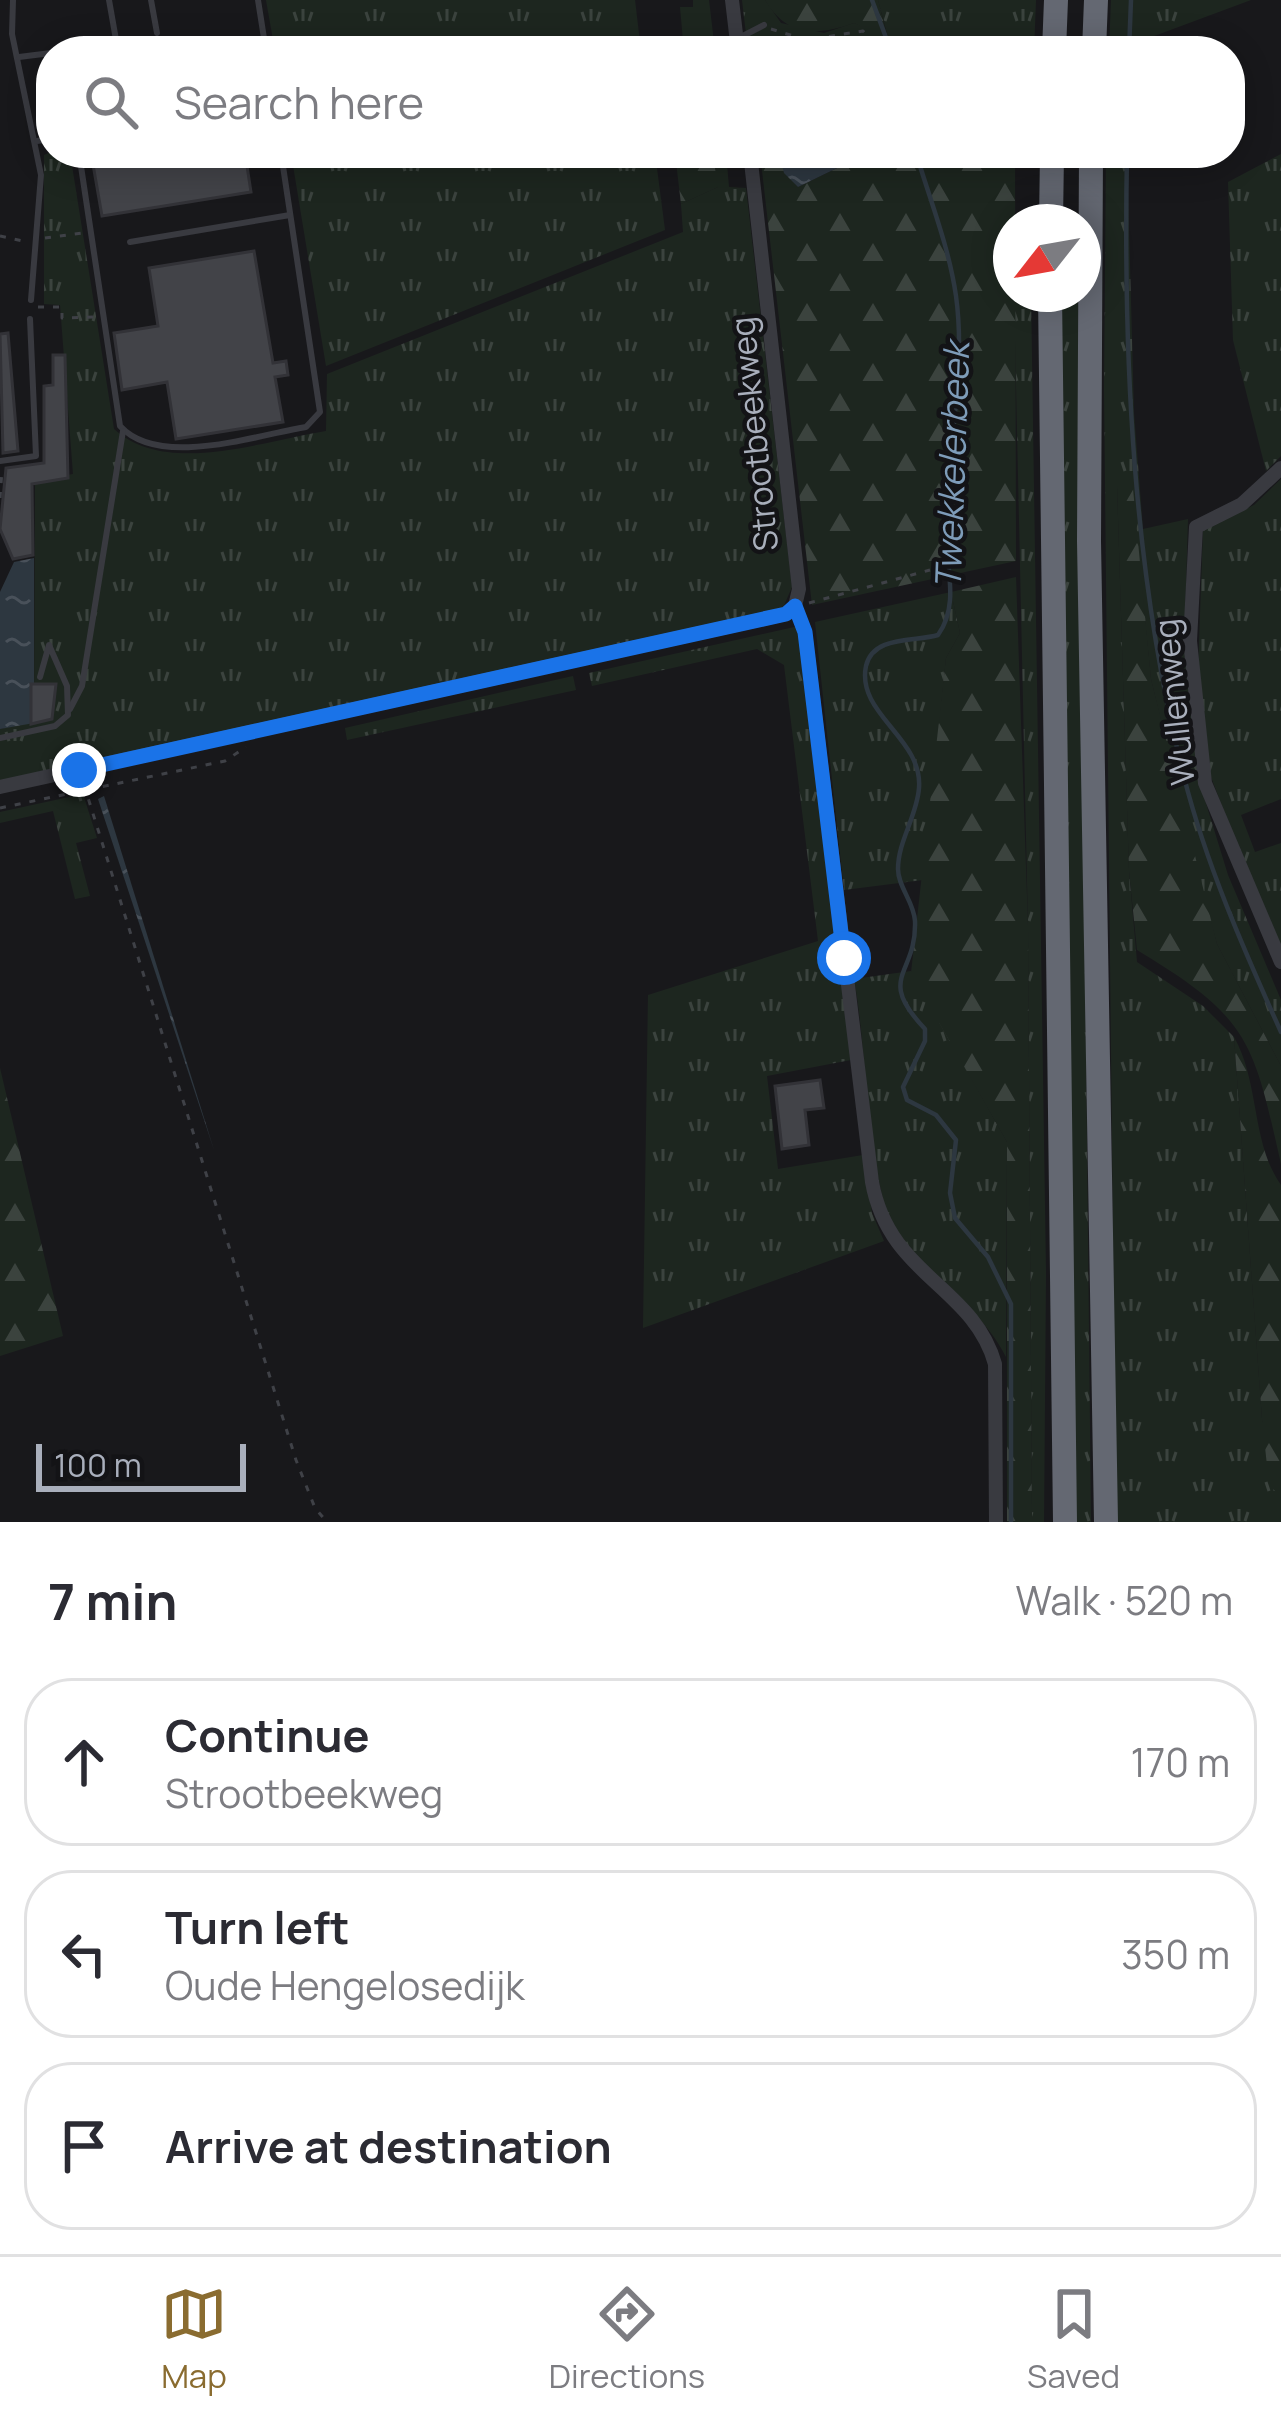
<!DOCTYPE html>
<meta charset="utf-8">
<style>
:root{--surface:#fff;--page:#f7f7f7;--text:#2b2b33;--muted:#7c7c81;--line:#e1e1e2;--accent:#8a6c30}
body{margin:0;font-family:Manrope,sans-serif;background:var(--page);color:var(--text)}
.compass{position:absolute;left:993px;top:204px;width:108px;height:108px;border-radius:50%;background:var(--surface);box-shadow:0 6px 30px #0003;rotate:239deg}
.scale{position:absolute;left:36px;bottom:30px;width:210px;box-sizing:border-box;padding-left:12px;border:6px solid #a9afbc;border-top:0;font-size:33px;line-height:42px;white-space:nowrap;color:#a9afbc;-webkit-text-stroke:9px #131316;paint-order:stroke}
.stop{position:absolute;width:36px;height:36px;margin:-27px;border:9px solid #1a73e8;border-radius:50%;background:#fff}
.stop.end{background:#1a73e8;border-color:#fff;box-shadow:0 3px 12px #0008}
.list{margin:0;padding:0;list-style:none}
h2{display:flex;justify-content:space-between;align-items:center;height:156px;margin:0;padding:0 48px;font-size:51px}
h2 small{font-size:39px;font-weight:400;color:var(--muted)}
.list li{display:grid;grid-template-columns:78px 1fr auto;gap:36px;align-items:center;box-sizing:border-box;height:168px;margin:0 24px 24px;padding:0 24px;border:3px solid var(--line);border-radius:48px}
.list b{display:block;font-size:45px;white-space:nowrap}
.list p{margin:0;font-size:39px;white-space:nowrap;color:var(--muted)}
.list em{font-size:39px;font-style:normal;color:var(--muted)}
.icon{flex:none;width:66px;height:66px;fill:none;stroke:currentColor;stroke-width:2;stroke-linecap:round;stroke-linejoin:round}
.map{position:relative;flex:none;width:1281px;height:1522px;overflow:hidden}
.search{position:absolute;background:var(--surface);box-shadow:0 6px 30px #0003;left:36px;right:36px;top:36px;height:132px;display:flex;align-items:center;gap:30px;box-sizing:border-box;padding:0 42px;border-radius:48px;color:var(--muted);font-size:45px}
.sheet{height:732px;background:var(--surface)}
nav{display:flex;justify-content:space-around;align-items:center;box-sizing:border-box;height:168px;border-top:3px solid var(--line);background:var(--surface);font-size:33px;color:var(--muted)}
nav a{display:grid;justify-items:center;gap:6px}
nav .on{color:var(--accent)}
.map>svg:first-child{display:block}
</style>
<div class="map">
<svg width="1281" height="1522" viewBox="0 0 1281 1522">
<defs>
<pattern id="grass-tufts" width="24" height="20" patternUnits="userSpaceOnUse" patternTransform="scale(3)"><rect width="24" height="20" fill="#1d261f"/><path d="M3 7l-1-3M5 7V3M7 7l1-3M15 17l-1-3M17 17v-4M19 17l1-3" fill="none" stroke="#3b433e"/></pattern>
<pattern id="forest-firs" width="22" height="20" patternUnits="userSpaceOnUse" patternTransform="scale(3)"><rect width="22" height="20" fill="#1d261f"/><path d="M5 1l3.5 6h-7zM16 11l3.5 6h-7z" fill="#3b433e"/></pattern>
<pattern id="water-ripples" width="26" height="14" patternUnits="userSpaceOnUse" patternTransform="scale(3)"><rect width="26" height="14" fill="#2d3740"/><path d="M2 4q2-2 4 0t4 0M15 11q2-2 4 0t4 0" fill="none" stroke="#49515a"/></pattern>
</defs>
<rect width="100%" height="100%" fill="#18181b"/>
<!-- grass -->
<g fill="url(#grass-tufts)">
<polygon points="266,0 635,0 641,51 275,51"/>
<polygon points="693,0 709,0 715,51 684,51 680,7 693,7"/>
<polygon points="742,0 765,0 781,23 824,33 854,23 888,37 878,0 1036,0 1034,51 870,51 854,41 801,51 773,37 748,51"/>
<polygon points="1111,0 1251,0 1130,45 1129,51 1109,51"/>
<path d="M51 152 70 153 114 429C166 477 262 441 326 431L327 374 683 232 681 204 718 187 695 153H726L729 187 746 188 792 587 782 610 0 783V729L34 722 35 481 73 474 60 305 44 304V155Z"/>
<polygon points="291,153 655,153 665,230 326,366"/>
<polygon points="1106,153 1127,153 1134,413 1143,529 1188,519 1184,650 1200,784 1228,875 1281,1000 1281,1066 1217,944 1200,881 1151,679 1131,479 1117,486 1129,871 1137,962 1203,1006 1234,1037 1262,1419 1281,1498 1281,1522 1116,1522 1104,388"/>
<polygon points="1281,154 1281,456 1266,471 1233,340 1228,182"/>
<polygon points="1014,294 1031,294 1046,1273 1044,1522 1032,1522 1028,926"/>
<polygon points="1058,294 1078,294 1091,1522 1070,1522"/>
<polygon points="1281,479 1281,799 1241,815 1255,852 1281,843 1281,960 1211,777 1198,672 1203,530 1254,505"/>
<polygon points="951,592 960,633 946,658 923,880 844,890 815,622"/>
<polygon points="799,626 851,1060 767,1076 778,1169 863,1155 872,1213 884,1241 643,1328 648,995 818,941 784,665 757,649 592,686 589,673"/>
<polygon points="573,676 576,690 347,740 345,728"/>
<polygon points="83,794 97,838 76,843 90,896 75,899 53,811 0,823 0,812"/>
<path d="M911 971 1007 1142 1006 1357C980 1304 923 1278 893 1225 868 1179 866 1039 854 979Z"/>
</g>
<!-- forest -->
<g fill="url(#forest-firs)">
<path d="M765 0H878L888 39 854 23C817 36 787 37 765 0Z"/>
<polygon points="675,153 713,156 718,187 681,204"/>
<polygon points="760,153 779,153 785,173 798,187 868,153 1015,153 1016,561 812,605"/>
<path d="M1132 478 1151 679 1217 944 1281 1066V1164C1253 1040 1250 1018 1137 950L1129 871 1117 485Z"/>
<polygon points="1016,577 1028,926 1032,1522 1007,1522 1007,1142 911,973 946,658 960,633 951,592"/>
<path d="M1234 1037C1260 1083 1251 1143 1281 1185V1498L1269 1484 1262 1419Z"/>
<polygon points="0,1068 63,1336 0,1356"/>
</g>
<!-- water -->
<g fill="url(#water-ripples)">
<polygon points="779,153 868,153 798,187 784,173"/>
<polygon points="34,558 34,723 0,729 0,592 14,562"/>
<polygon points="104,796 214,1150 98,799"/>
</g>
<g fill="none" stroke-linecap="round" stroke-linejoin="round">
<!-- stream -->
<g stroke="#2d3740" stroke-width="4.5">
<polyline points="872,0 891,51"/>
<polyline points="1129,51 1131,0"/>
<path d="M916 153C930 200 949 247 956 296 967 375 945 458 946 537 947 570 959 606 938 635 915 642 873 635 866 666 856 714 923 738 919 788 917 816 898 841 898 869 898 887 914 902 915 921 917 976 875 976 925 1029V1041L903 1087 907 1100 936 1115 956 1140 950 1193 955 1218 988 1257 1011 1304V1522"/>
<path d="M1127 153C1123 359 1133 576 1184 777 1206 864 1244 950 1281 1032"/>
</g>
</g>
<!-- building -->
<g fill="#424348" stroke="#323237" stroke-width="3">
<polygon points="91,153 245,153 251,192 102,216"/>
<polygon points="254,251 273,363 286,361 288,375 275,377 283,422 176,439 167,382 122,390 114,333 158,326 149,268"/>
<polygon points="8,333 18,451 3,453 0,334"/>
<polygon points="53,355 65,355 68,478 32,484 33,555 13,559 0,529 6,468 44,463 44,386 53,385"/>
<polygon points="31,684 56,684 52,719 31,724"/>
<polygon points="820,1080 824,1108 805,1110 809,1145 782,1149 775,1086"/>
</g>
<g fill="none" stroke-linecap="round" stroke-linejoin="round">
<!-- path -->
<g stroke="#3f4147" stroke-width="3" stroke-dasharray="6 9" stroke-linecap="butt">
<polyline points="771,29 806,40 863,31 881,51"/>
<polyline points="0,236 23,241"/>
<polyline points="45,238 83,233"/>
<polyline points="38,307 62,307 62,318 95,317"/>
<polyline points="0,498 2,470"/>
<polyline points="809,603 930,570"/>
<polyline points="84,785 296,1460 315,1508 327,1522"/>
<polyline points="0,808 225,761 246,747"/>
</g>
<!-- service -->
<g stroke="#393a40" stroke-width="6">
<polyline points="13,0 12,34 41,175 31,300"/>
<polyline points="109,0 118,51"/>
<polyline points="151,0 157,33"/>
<polyline points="258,0 266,51"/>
<polyline points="737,39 764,25"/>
<polyline points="19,57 51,53"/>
<polyline points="37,141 51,139"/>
<path d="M79 153 120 426C159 469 256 435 306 427L320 412 281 153"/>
<polyline points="130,242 290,215"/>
<polyline points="0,461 36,456 30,319"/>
<polyline points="70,709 82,686 123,431"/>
<polyline points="0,738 55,726 68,715 67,686 49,645 40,677"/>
</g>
<!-- minor -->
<g stroke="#393a40" stroke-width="14">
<polyline points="732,0 738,51"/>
<path d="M750 153 799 589 795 606 805 632 872 1182C889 1276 973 1286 995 1364L996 1522"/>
<polyline points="1281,468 1242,504 1196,527 1190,641 1205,783 1281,962"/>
<polyline points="0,787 786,614 795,606"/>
</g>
<!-- motorway -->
<g stroke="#646872" stroke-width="24">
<polyline points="1054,51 1056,0"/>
<polyline points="1094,51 1096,0"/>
<polyline points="1091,153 1089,541 1106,1522"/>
<polyline points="1051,222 1052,153"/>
<polyline points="1050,294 1065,1522"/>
</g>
</g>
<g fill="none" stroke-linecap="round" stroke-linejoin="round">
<!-- route -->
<polyline stroke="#1a73e8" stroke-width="15" points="79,770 786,614 795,606 805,632 844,958"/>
</g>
<g text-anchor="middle" stroke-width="9" stroke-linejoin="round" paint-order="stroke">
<!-- street labels -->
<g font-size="33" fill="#a9afbc" stroke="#131316">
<text transform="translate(754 434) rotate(-96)" y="12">Strootbeekweg</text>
<text transform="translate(1174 702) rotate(-96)" y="12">Wullenweg</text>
</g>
<!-- water labels -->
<g font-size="36" font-style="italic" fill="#7e9cb9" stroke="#131316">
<text transform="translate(952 466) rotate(-88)" y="13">Twekkelerbeek</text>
</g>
</g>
</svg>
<svg class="compass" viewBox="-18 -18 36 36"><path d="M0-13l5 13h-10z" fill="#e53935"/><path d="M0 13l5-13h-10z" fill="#7c7c81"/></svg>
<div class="scale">100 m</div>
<div class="stop" style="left:844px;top:958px"></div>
<div class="stop end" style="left:79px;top:770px"></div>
<div class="search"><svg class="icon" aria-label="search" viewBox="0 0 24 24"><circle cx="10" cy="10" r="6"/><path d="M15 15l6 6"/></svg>Search here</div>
</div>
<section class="sheet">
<h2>7 min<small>Walk · 520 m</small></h2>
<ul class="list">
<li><svg class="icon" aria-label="ahead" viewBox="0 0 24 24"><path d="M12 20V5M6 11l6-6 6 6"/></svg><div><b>Continue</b><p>Strootbeekweg</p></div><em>170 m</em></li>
<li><svg class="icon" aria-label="left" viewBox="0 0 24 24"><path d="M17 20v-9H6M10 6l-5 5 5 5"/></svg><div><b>Turn left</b><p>Oude Hengelosedijk</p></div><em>350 m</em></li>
<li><svg class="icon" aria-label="arrive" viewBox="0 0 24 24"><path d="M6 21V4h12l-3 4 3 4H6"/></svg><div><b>Arrive at destination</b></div></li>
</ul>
</section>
<nav>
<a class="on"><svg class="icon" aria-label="map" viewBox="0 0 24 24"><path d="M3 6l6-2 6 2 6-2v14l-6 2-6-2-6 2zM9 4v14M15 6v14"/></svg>Map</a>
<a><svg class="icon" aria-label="directions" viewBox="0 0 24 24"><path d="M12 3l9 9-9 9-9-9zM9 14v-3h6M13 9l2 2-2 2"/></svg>Directions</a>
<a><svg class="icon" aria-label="saved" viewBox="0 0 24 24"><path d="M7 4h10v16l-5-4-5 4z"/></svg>Saved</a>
</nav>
